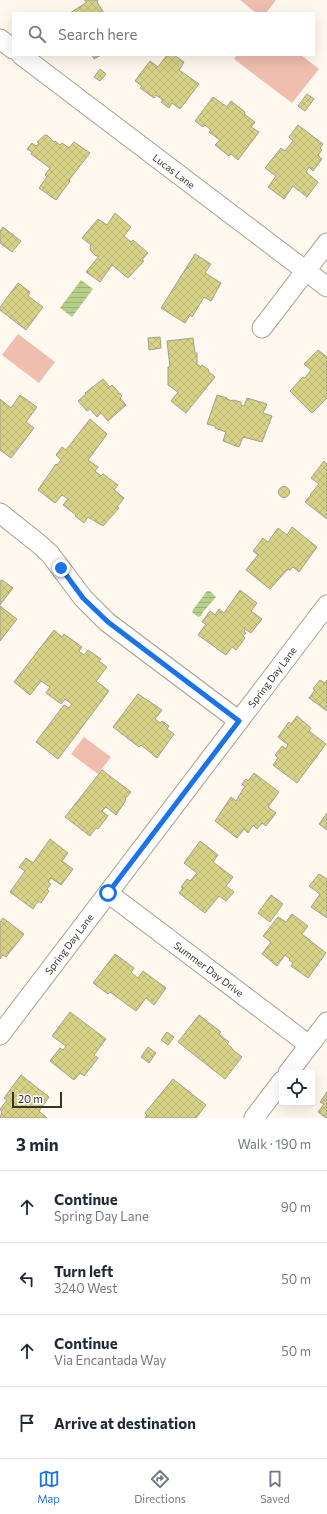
<!DOCTYPE html>
<meta charset="utf-8">
<style>
:root{--surface:#fff;--page:#f2f2f3;--text:#1f2937;--muted:#747a83;--line:#e0e1e3;--accent:#1a73e8}
body{margin:0;font-family:Commissioner,sans-serif;background:var(--page);color:var(--text)}
.controls{position:absolute;right:12px;bottom:12px;display:grid;overflow:hidden;border-radius:0px;box-shadow:0 4px 16px #0002}
.controls button{width:36px;height:36px;display:grid;place-items:center;padding:0;border:0;border-bottom:1px solid var(--line);background:var(--surface);color:var(--text);font:20px sans-serif}
.scale{position:absolute;left:12px;bottom:10px;width:50px;box-sizing:border-box;padding-left:4px;border:2px solid #37342d;border-top:0;font-size:11px;line-height:14px;white-space:nowrap;color:#37342d;-webkit-text-stroke:3px #fff;paint-order:stroke}
.stop{position:absolute;width:12px;height:12px;margin:-9px;border:3px solid #1a73e8;border-radius:50%;background:#fff}
.stop.end{background:#1a73e8;border-color:#fff;box-shadow:0 1px 4px #0008}
.list{margin:0;padding:0;list-style:none}
h2{display:flex;justify-content:space-between;align-items:center;height:52px;margin:0;padding:0 16px;font-size:17px}
h2 small{font-size:13px;font-weight:400;color:var(--muted)}
.list li{display:grid;grid-template-columns:26px 1fr auto;gap:12px;align-items:center;box-sizing:border-box;height:72px;padding:0 16px;border-top:1px solid var(--line)}
.list b{display:block;font-size:15px;white-space:nowrap}
.list p{margin:0;font-size:13px;white-space:nowrap;color:var(--muted)}
.list em{font-size:13px;font-style:normal;color:var(--muted)}
.icon{flex:none;width:22px;height:22px;fill:none;stroke:currentColor;stroke-width:2;stroke-linecap:round;stroke-linejoin:round}
.map{position:relative;flex:none;width:327px;height:1118px;overflow:hidden}
.search{position:absolute;background:var(--surface);box-shadow:0 4px 16px #0002;left:12px;right:12px;top:12px;height:44px;display:flex;align-items:center;gap:10px;box-sizing:border-box;padding:0 14px;border-radius:0px;color:var(--muted);font-size:15px}
.sheet{height:340px;background:var(--surface)}
nav{display:flex;justify-content:space-around;align-items:center;box-sizing:border-box;height:56px;border-top:1px solid var(--line);background:var(--surface);font-size:11px;color:var(--muted)}
nav a{display:grid;justify-items:center;gap:2px}
nav .on{color:var(--accent)}
.map>svg:first-child{display:block}
</style>
<div class="map">
<svg width="327" height="1118" viewBox="0 0 327 1118">
<defs>
<pattern id="water-rules" width="6" height="5" patternUnits="userSpaceOnUse"><rect width="6" height="5" fill="#b3cf89"/><path d="M0 2.5h6" fill="none" stroke="#9bb277"/></pattern>
<pattern id="building-cross-hatch" width="8" height="8" patternUnits="userSpaceOnUse"><rect width="8" height="8" fill="#d8d287"/><path d="M0 0l8 8M0 8l8-8" fill="none" stroke="#bab575"/></pattern>
</defs>
<rect width="100%" height="100%" fill="#fef8ee"/>
<!-- garden -->
<g fill="#efbeaf">
<polygon points="240,0 276,0 266,13 256,13"/>
<polygon points="237,55 301,55 319,69 292,103 234,59"/>
<polygon points="18,334 55,362 39,383 2,355"/>
<polygon points="84,737 111,757 98,774 71,754"/>
</g>
<!-- water -->
<g fill="url(#water-rules)">
<polygon points="81,280 93,289 72,317 60,308"/>
<polygon points="207,591 210,591 216,597 203,612 201,616 198,617 193,613 192,611"/>
</g>
<!-- building -->
<g fill="url(#building-cross-hatch)" stroke="#a1a08e">
<polygon points="84,0 98,0 97,2 104,13 70,13 87,2"/>
<polygon points="92,55 101,55 94,59"/>
<polygon points="167,55 174,55 184,62 179,70 199,84 180,109 172,103 169,108 161,102 163,100 156,95 154,98 140,88 142,86 135,81 150,61 158,67"/>
<polygon points="100,69 106,74 100,81 94,77"/>
<polygon points="307,94 314,99 305,111 298,106"/>
<polygon points="213,97 227,107 231,101 245,112 244,114 255,122 251,127 259,132 238,160 231,154 229,156 215,145 220,140 209,132 211,130 205,125 203,127 195,121"/>
<polygon points="298,125 323,144 320,148 322,150 318,155 322,159 313,171 309,167 306,172 318,182 307,197 293,186 284,199 268,187 276,176 265,168 281,148 285,151 293,141 289,137"/>
<polygon points="45,135 47,135 54,142 55,141 60,145 62,143 69,148 74,142 90,153 69,180 70,181 56,200 39,188 47,177 45,175 50,168 31,154 32,152 27,149 32,143 36,146 39,143 37,142"/>
<polygon points="115,213 131,227 124,236 131,242 133,240 148,253 142,260 144,261 128,278 112,265 100,282 86,272 99,256 96,256 91,251 90,247 91,245 82,238 98,219 107,225"/>
<polygon points="3,227 21,241 12,252 0,243 0,231"/>
<polygon points="195,254 211,264 205,273 221,283 211,301 204,297 192,317 190,315 185,323 161,308"/>
<polygon points="18,283 30,292 28,296 43,307 26,330 0,310 0,307"/>
<polygon points="160,337 161,348 149,350 148,338"/>
<polygon points="193,338 195,353 197,353 197,363 196,363 201,367 202,365 209,370 208,371 215,377 186,413 171,401 178,392 168,385 168,367 170,367 167,341"/>
<polygon points="318,350 327,357 327,398 312,413 290,391 303,377 305,378 311,370 304,364"/>
<polygon points="103,379 110,387 112,385 122,396 120,398 126,405 108,421 101,413 97,417 90,409 87,411 78,401 86,394 85,393"/>
<polygon points="20,395 37,407 26,422 34,428 11,458 0,450 0,399 11,408"/>
<polygon points="217,395 227,398 226,399 233,401 233,400 241,402 241,405 244,406 247,398 267,404 263,413 272,416 262,442 243,437 239,447 223,441 226,432 215,428 215,426 207,424"/>
<polygon points="90,419 107,434 88,460 98,467 95,471 101,476 103,474 118,485 114,490 124,498 117,507 119,508 103,526 88,517 84,523 75,516 76,515 63,505 68,499 62,495 55,503 38,490 56,464 57,465 61,460 56,455 62,447 66,450"/>
<polygon points="324,461 327,464 327,519 305,502 311,495 310,495 319,484 311,478"/>
<circle cx="284" cy="492" r="5.5"/>
<polygon points="292,527 317,547 299,572 293,567 290,570 288,569 270,589 246,570 258,555 253,551 263,538 268,542 278,528 287,535"/>
<polygon points="2,580 13,588 0,605 0,581"/>
<polygon points="240,590 257,603 251,611 262,619 251,633 245,629 244,632 246,633 243,636 245,638 236,650 232,647 226,655 198,635 206,624 202,622 210,611 215,615 219,609 224,613"/>
<polygon points="0,606 17,619 0,641"/>
<polygon points="54,630 62,637 64,634 82,647 79,651 84,655 88,650 101,659 99,661 107,667 96,681 109,691 58,759 36,742 64,705 69,708 72,704 65,699 61,704 46,693 50,687 41,681 30,695 14,682"/>
<polygon points="320,680 325,683 327,680 327,711 309,698 315,690 313,689"/>
<polygon points="138,694 162,710 155,719 160,723 162,721 169,726 167,729 174,734 157,758 141,745 139,747 113,727"/>
<polygon points="297,716 311,728 309,731 326,744 297,783 273,765 278,758 275,755 282,746 286,749 288,745 278,737 289,722 291,724"/>
<polygon points="102,770 131,792 125,799 126,800 116,815 106,807 102,811 108,816 98,829 96,828 90,836 65,817"/>
<polygon points="254,773 279,792 268,807 276,813 266,826 262,823 257,829 253,825 248,833 244,829 237,838 215,821 231,797 236,801 245,786 242,784 246,779 248,781"/>
<polygon points="327,813 327,830 319,824"/>
<polygon points="50,839 68,853 62,861 73,869 61,885 51,878 48,882 51,884 47,889 49,891 41,903 38,901 33,909 10,892 25,871 19,867 26,858 33,863"/>
<polygon points="200,841 218,855 213,862 233,877 226,886 234,892 226,901 219,896 205,913 179,893 183,888 181,887 187,879 190,881 197,873 184,863"/>
<polygon points="319,874 327,879 327,918 311,907 320,894 309,886"/>
<polygon points="271,895 283,904 270,922 258,913"/>
<polygon points="292,914 308,926 302,934 326,953 308,978 291,966 293,963 289,960 290,959 285,955 277,966 262,954 271,942 263,936 278,917 286,922"/>
<polygon points="3,918 24,934 6,957 3,955 0,959 0,922"/>
<polygon points="115,954 134,968 131,972 138,978 143,971 166,988 154,1005 146,998 136,1011 110,992 108,994 93,983"/>
<polygon points="70,1012 106,1039 94,1055 98,1058 84,1076 80,1073 74,1080 50,1061 60,1048 63,1050 66,1046 52,1036"/>
<polygon points="199,1015 221,1032 219,1034 229,1042 227,1044 232,1048 232,1049 242,1057 225,1079 178,1042"/>
<polygon points="167,1032 174,1037 168,1045 161,1040"/>
<polygon points="148,1047 156,1053 149,1063 141,1057"/>
<polygon points="21,1075 49,1097 39,1111 47,1118 0,1118 2,1112 0,1109 7,1100 4,1098"/>
<polygon points="173,1079 206,1105 196,1118 145,1118 147,1115 145,1113"/>
<polygon points="327,1092 327,1118 326,1118 318,1112 324,1104 320,1102"/>
</g>
<g fill="none" stroke-linecap="round" stroke-linejoin="round">
<defs>
<g id="minor">
<polyline points="0,39 13,49"/>
<polyline points="21,55 327,287"/>
<polyline points="262,328 327,243"/>
<polyline points="0,513 39,544 50,554 83,598 107,622 239,721"/>
<polyline points="108,893 309,1045"/>
<polyline points="0,1035 327,605"/>
<polyline points="288,1073 327,1022"/>
<polyline points="254,1118 282,1081"/>
</g>
</defs>
<!-- minor casing -->
<use href="#minor" stroke="#a9a090" stroke-width="21"/>
<!-- minor -->
<use href="#minor" stroke="#fff" stroke-width="19"/>
</g>
<g fill="none" stroke-linecap="round" stroke-linejoin="round">
<!-- route -->
<polyline stroke="#1a73e8" stroke-width="5" points="61,568 83,598 108,622 239,721 108,893"/>
</g>
<g text-anchor="middle" stroke-width="3" stroke-linejoin="round" paint-order="stroke">
<!-- street labels -->
<g font-size="10" fill="#37342d" stroke="#fff">
<text transform="translate(174 171) rotate(37)" y="4">Lucas Lane</text>
<text transform="translate(272 677) rotate(-53)" y="4">Spring Day Lane</text>
<text transform="translate(69 944) rotate(-53)" y="4">Spring Day Lane</text>
<text transform="translate(209 969) rotate(37)" y="4">Summer Day Drive</text>
</g>
</g>
</svg>
<div class="controls">
<button><svg class="icon" aria-label="locate" viewBox="0 0 24 24"><circle cx="12" cy="12" r="6"/><path d="M12 2v4M12 18v4M2 12h4M18 12h4"/></svg></button>
</div>
<div class="scale">20 m</div>
<div class="stop" style="left:108px;top:893px"></div>
<div class="stop end" style="left:61px;top:568px"></div>
<div class="search"><svg class="icon" aria-label="search" viewBox="0 0 24 24"><circle cx="10" cy="10" r="6"/><path d="M15 15l6 6"/></svg>Search here</div>
</div>
<section class="sheet">
<h2>3 min<small>Walk · 190 m</small></h2>
<ul class="list">
<li><svg class="icon" aria-label="ahead" viewBox="0 0 24 24"><path d="M12 20V5M6 11l6-6 6 6"/></svg><div><b>Continue</b><p>Spring Day Lane</p></div><em>90 m</em></li>
<li><svg class="icon" aria-label="left" viewBox="0 0 24 24"><path d="M17 20v-9H6M10 6l-5 5 5 5"/></svg><div><b>Turn left</b><p>3240 West</p></div><em>50 m</em></li>
<li><svg class="icon" aria-label="ahead" viewBox="0 0 24 24"><path d="M12 20V5M6 11l6-6 6 6"/></svg><div><b>Continue</b><p>Via Encantada Way</p></div><em>50 m</em></li>
<li><svg class="icon" aria-label="arrive" viewBox="0 0 24 24"><path d="M6 21V4h12l-3 4 3 4H6"/></svg><div><b>Arrive at destination</b></div></li>
</ul>
</section>
<nav>
<a class="on"><svg class="icon" aria-label="map" viewBox="0 0 24 24"><path d="M3 6l6-2 6 2 6-2v14l-6 2-6-2-6 2zM9 4v14M15 6v14"/></svg>Map</a>
<a><svg class="icon" aria-label="directions" viewBox="0 0 24 24"><path d="M12 3l9 9-9 9-9-9zM9 14v-3h6M13 9l2 2-2 2"/></svg>Directions</a>
<a><svg class="icon" aria-label="saved" viewBox="0 0 24 24"><path d="M7 4h10v16l-5-4-5 4z"/></svg>Saved</a>
</nav>
